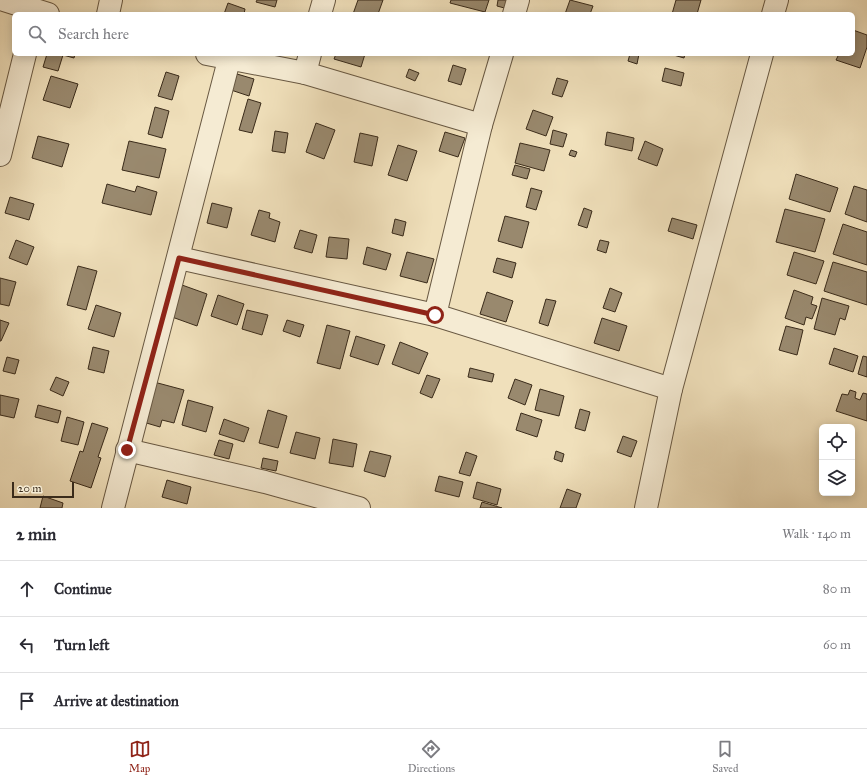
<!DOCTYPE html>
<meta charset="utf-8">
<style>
:root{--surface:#fff;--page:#f7f7f7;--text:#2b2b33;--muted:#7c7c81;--line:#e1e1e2;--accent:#8f2418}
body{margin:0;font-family:"IM FELL Great Primer",serif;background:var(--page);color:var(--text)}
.controls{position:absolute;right:12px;bottom:12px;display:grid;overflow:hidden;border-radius:6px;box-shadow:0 2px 10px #0003}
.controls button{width:36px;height:36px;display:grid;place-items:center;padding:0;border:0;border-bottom:1px solid var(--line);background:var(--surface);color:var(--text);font:20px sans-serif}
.scale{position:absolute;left:12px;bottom:10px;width:62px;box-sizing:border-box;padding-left:4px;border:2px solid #3a2b1a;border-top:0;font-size:11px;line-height:14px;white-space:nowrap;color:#3a2b1a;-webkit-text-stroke:3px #f5ebd3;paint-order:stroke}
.stop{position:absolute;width:12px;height:12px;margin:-9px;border:3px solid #8f2418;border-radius:50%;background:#fff}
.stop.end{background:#8f2418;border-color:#fff;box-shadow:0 1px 4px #0008}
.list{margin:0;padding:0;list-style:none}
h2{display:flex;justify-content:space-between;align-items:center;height:52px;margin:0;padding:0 16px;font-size:17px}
h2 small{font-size:13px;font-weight:400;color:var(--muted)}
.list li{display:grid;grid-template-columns:26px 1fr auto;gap:12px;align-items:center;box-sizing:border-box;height:56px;padding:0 16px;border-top:1px solid var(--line)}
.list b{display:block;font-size:15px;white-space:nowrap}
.list em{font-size:13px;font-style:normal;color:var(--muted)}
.icon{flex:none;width:22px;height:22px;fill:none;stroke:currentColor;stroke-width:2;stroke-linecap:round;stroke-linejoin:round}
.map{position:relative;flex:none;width:867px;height:508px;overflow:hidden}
.search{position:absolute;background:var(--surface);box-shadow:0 2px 10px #0003;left:12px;right:12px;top:12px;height:44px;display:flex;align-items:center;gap:10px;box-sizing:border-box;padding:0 14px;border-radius:6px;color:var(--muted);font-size:15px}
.sheet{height:220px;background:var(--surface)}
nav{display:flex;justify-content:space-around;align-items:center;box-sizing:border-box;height:56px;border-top:1px solid var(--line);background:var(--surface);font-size:11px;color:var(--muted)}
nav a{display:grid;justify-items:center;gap:2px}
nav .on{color:var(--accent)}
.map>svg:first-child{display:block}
</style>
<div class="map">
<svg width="867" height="508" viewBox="0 0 867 508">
<rect width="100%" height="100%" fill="#f0e0bb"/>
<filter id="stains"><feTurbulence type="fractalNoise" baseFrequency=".005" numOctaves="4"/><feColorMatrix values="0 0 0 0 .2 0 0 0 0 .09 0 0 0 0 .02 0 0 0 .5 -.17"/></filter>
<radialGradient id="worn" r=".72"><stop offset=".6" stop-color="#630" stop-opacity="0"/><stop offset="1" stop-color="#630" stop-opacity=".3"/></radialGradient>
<!-- building -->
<g fill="#99896e" stroke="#3a2b1a">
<polygon points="257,0 277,0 275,7 256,2"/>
<polygon points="358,0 383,0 378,14 353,14"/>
<polygon points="451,0 489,0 485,12 450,3"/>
<polygon points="498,0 510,0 508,9 497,6"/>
<polygon points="570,0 593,6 590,14 565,14"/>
<polygon points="676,0 701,0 697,14 672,14"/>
<polygon points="228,3 245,9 244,14 224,14"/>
<polygon points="853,30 867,35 867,47 860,68 836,60 839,54 853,54"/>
<polygon points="47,54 75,54 74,58 63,55 58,71 43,67"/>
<polygon points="336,54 365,54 361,67 334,59"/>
<polygon points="630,54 639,54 637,64 628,61"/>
<polygon points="670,54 685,54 684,58"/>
<polygon points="453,65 466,69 461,85 448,81"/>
<polygon points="665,68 684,73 681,86 662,81"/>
<polygon points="409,69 419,73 415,81 406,77"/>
<polygon points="166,72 179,76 172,100 158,96"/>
<polygon points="237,74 254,79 249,96 231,90"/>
<polygon points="51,76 78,84 70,108 43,100"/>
<polygon points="557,78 568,81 562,97 552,94"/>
<polygon points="248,99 261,103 252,133 239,130"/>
<polygon points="155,107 169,111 162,138 148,134"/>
<polygon points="533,110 553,117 546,136 526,129"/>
<polygon points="316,123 335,130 324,159 306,152"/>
<polygon points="553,130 567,134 563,147 550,144"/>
<polygon points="275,131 288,133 285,153 272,151"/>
<polygon points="445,132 465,138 458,157 439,151"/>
<polygon points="607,132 634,138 632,151 605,145"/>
<polygon points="360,133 378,137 372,166 354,162"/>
<polygon points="38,136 69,144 62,167 32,158"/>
<polygon points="129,141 166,149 159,178 122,170"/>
<polygon points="645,141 663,149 657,166 638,159"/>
<polygon points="520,143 550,150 544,171 515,163"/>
<polygon points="398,145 417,151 407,181 388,175"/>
<polygon points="571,150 577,152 575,157 569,155"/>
<polygon points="515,165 530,169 527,179 512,175"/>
<polygon points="796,174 838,188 830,212 789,199"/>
<polygon points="107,184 135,192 137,186 157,192 151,215 102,203"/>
<polygon points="854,186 867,190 867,222 845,214"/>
<polygon points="531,188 542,191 536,210 526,207"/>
<polygon points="10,197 34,204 29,220 5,213"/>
<polygon points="212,203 232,208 227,228 207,223"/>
<polygon points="584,208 592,211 587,228 578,225"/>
<polygon points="785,209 825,219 815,252 776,242"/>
<polygon points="259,210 270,213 269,218 280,222 275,242 251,235"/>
<polygon points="505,216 529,222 522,248 498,241"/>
<polygon points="672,218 697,225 693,239 668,231"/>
<polygon points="395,219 406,222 403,236 392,233"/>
<polygon points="843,224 867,232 867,265 833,254"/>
<polygon points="300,230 317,235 312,253 294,248"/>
<polygon points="329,237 349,239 347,259 326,257"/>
<polygon points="16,240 34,247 27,265 9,258"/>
<polygon points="600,240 609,242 606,253 597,250"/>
<polygon points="367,247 391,254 386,270 363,264"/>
<polygon points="407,252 434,259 427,283 400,276"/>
<polygon points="794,252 824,261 816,284 787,275"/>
<polygon points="497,258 516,263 512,278 493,272"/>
<polygon points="833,262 867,272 867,305 824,291"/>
<polygon points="78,266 97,271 86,310 67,305"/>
<polygon points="0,278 16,282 9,306 0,304"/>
<polygon points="182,285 207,294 197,326 172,317"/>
<polygon points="610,288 622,293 615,312 603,308"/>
<polygon points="794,290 813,297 811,304 817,306 812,319 806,317 804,325 785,318"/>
<polygon points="487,292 513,301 506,322 480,314"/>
<polygon points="218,295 244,304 237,325 211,316"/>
<polygon points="822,298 849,306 845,320 840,318 835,335 814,329"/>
<polygon points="546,299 556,301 548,326 539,323"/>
<polygon points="96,305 121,313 114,337 88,329"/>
<polygon points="247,310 268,315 262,335 242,329"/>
<polygon points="602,318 627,326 619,351 594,343"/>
<polygon points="0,320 9,323 1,341 0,341"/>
<polygon points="287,320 304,325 300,337 283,331"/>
<polygon points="327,325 350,331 340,369 317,363"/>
<polygon points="786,326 803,330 797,355 779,350"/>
<polygon points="356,336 385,345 378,365 350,356"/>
<polygon points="400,342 428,353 419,374 392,364"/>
<polygon points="93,347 109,351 104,373 88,369"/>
<polygon points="834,348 858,356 853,372 829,364"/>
<polygon points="863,356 867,357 867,377 858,374"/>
<polygon points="7,357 19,360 15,374 3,371"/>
<polygon points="470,368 494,374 492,382 468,377"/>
<polygon points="427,375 440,379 432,398 420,393"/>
<polygon points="56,377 69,382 63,396 50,390"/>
<polygon points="515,379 532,385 525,405 508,398"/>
<polygon points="154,382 184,390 174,423 162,420 160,427 143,422"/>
<polygon points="540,389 564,396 559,416 535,410"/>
<polygon points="850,390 856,392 855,398 860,400 863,393 867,394 867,421 836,411 842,394 848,395"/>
<polygon points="0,395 19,399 14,418 0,415"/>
<polygon points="188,400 213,407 206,432 182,425"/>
<polygon points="38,405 61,411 58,423 35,417"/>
<polygon points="580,409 590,412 585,431 575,428"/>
<polygon points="268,410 287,416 278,448 259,443"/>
<polygon points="521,413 542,420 537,437 516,430"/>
<polygon points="67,417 84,422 78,445 61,441"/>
<polygon points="224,419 249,428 244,442 219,434"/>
<polygon points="92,423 108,428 98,457 101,458 91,488 70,481 80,451 83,452"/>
<polygon points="296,432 320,438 315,459 290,453"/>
<polygon points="623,436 637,441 631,457 617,452"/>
<polygon points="333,439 357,444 353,467 329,463"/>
<polygon points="219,440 233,444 229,459 214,455"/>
<polygon points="370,451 391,456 385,477 364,471"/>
<polygon points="556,451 564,454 562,462 554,459"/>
<polygon points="466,452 477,456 470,476 459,473"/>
<polygon points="263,458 278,461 276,471 261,468"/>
<polygon points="439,476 463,482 459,497 435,491"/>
<polygon points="167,480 191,487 187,504 162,497"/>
<polygon points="477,482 501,489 497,505 473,498"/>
<polygon points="567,489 581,494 576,508 560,508"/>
<polygon points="43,496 63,503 62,508 40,508"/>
<polygon points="482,502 502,508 480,508"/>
</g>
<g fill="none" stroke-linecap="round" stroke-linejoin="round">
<defs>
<g id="minor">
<polyline points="4,0 48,14"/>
<polyline points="108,14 111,0"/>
<polyline points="320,14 324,0"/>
<polyline points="514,14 518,0"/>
<polyline points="773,14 777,0"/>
<polyline points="207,54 305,73 481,125"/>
<polyline points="502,54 481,125 435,315 671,389"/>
<polyline points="305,73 310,54"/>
<polyline points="0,155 25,54"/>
<polyline points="179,258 435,315"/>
<polyline points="127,450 265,482 359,508"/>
<polyline points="113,508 229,60"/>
<polyline points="646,508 671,389 762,54"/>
</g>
</defs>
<!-- minor casing -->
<use href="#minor" stroke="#685842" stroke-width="24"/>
<!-- minor -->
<use href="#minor" stroke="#f5ebd3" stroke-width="22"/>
</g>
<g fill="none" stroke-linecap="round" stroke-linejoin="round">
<!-- route -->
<polyline stroke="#8f2418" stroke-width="5" points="127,450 179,258 435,315"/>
</g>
<rect width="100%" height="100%" filter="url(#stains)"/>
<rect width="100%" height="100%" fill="url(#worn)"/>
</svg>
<div class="controls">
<button><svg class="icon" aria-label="locate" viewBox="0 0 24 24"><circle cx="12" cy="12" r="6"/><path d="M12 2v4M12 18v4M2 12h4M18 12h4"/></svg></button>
<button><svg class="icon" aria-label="layers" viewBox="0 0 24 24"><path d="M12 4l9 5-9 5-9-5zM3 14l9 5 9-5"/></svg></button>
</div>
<div class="scale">20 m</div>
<div class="stop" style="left:435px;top:315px"></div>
<div class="stop end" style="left:127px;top:450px"></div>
<div class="search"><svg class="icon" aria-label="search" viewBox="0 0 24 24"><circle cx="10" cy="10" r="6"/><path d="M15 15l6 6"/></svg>Search here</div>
</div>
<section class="sheet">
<h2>2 min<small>Walk · 140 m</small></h2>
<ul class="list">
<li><svg class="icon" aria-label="ahead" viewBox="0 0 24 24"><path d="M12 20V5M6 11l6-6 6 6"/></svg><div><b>Continue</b></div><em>80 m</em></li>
<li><svg class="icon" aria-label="left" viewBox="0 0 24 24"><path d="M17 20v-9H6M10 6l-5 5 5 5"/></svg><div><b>Turn left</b></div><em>60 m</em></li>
<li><svg class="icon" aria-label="arrive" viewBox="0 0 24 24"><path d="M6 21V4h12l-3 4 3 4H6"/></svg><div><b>Arrive at destination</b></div></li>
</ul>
</section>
<nav>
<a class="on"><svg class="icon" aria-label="map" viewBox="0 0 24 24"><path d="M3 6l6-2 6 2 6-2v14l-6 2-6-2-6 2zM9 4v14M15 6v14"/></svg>Map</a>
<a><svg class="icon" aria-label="directions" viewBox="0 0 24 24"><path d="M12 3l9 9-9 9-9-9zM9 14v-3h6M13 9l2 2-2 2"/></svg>Directions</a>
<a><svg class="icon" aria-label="saved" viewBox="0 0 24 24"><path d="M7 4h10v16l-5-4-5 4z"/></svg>Saved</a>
</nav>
